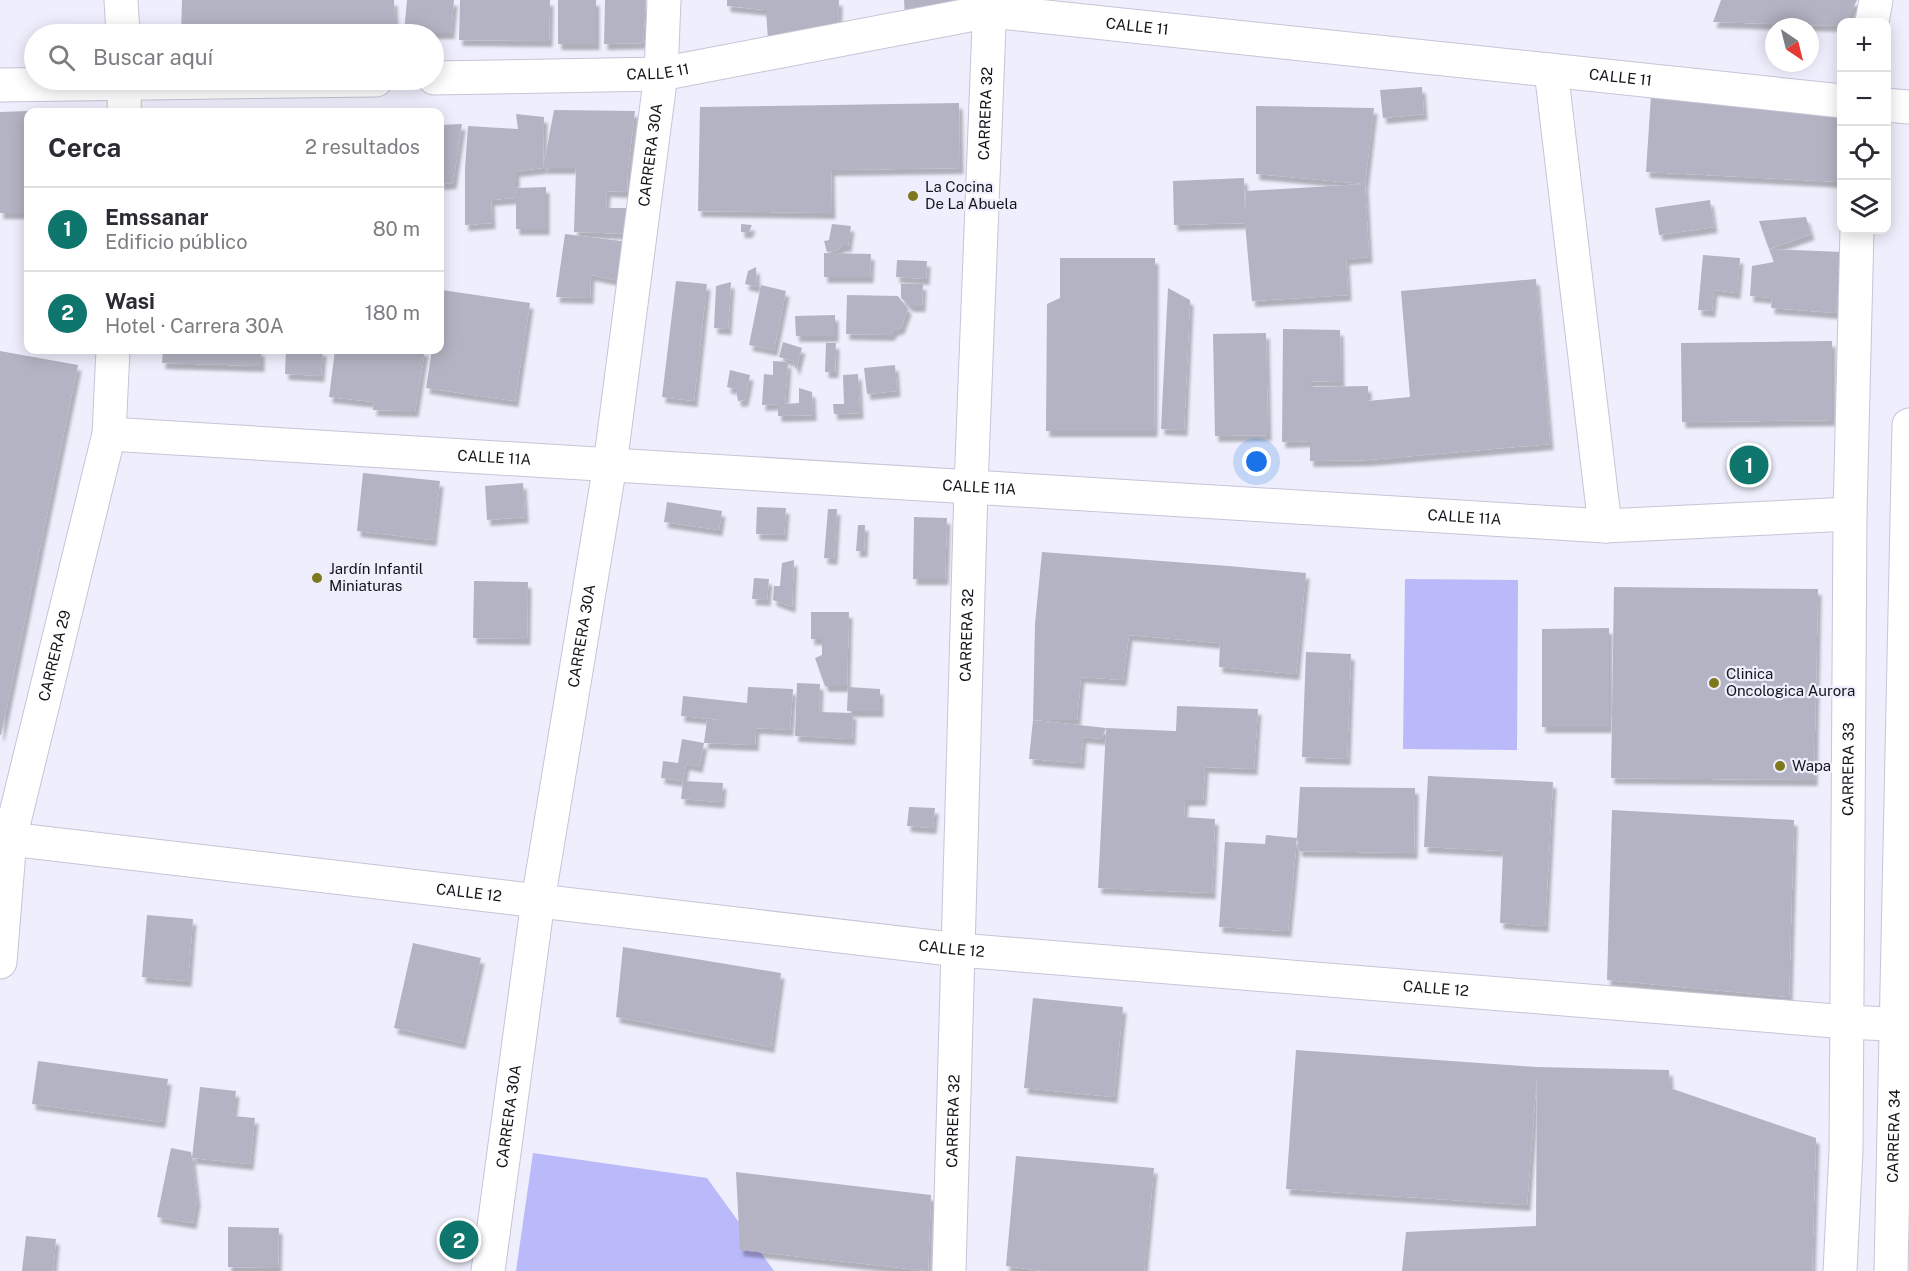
<!DOCTYPE html>
<html lang="es">
<meta charset="utf-8">
<style>
:root{--surface:#fff;--page:#f7f7f7;--text:#2b2b33;--muted:#7c7c81;--line:#e1e1e2;--accent:#0f766e}
body{margin:0;font-family:"Public Sans",sans-serif;background:var(--page);color:var(--text)}
.controls{position:absolute;right:18px;top:18px;display:grid;overflow:hidden;border-radius:12px;box-shadow:0 3px 15px #0003}
.controls button{width:54px;height:54px;display:grid;place-items:center;padding:0;border:0;border-bottom:2px solid var(--line);background:var(--surface);color:var(--text);font:30px sans-serif}
.compass{position:absolute;left:1765px;top:18px;width:54px;height:54px;border-radius:50%;background:var(--surface);box-shadow:0 3px 15px #0003;rotate:145deg}
.you{position:absolute;left:1257px;top:462px;width:21px;height:21px;margin:-15px;border:4px solid #fff;border-radius:50%;background:#1a73e8;box-shadow:0 0 0 9px #1a73e833}
.badge{display:grid;place-items:center;width:39px;height:39px;border-radius:50%;background:var(--accent);color:#fff;font-size:20px;font-weight:700}
.pin{position:absolute;translate:-50% -50%;border:3px solid #fff;box-shadow:0 2px 6px #0006}
.list{margin:0;padding:0;list-style:none}
h2{display:flex;justify-content:space-between;align-items:center;height:78px;margin:0;padding:0 24px;font-size:26px}
h2 small{font-size:20px;font-weight:400;color:var(--muted)}
.list li{display:grid;grid-template-columns:39px 1fr auto;gap:18px;align-items:center;box-sizing:border-box;height:84px;padding:0 24px;border-top:2px solid var(--line)}
.list b{display:block;font-size:22px;white-space:nowrap}
.list p{margin:0;font-size:20px;white-space:nowrap;color:var(--muted)}
.list em{font-size:20px;font-style:normal;color:var(--muted)}
.icon{flex:none;width:33px;height:33px;fill:none;stroke:currentColor;stroke-width:2;stroke-linecap:round;stroke-linejoin:round}
.map{position:relative;flex:none;width:1909px;height:1271px;overflow:hidden}
.search{position:absolute;background:var(--surface);box-shadow:0 3px 15px #0003;left:24px;top:24px;width:420px;height:66px;display:flex;align-items:center;gap:15px;box-sizing:border-box;padding:0 21px;border-radius:33px;color:var(--muted);font-size:22px}
.panel{position:absolute;background:var(--surface);box-shadow:0 3px 15px #0003;left:24px;top:108px;width:420px;height:246px;border-radius:12px}
.map>svg:first-child{display:block}
</style>
<div class="map">
<svg width="1909" height="1271" viewBox="0 0 1909 1271">
<defs>
<filter id="shadow"><feDropShadow dx="3.5" dy="6" stdDeviation="1.5" flood-color="#0004"/></filter>
</defs>
<rect width="100%" height="100%" fill="#eeeefc"/>
<!-- green -->
<g fill="#bab9fa">
<polygon points="1405,579 1518,580 1517,750 1403,749"/>
<polygon points="533,1153 707,1178 774,1271 516,1271"/>
</g>
<!-- building -->
<g fill="#b3b3c3" filter="url(#shadow)">
<polygon points="182,0 394,0 395,27 297,34 181,34"/>
<polygon points="407,0 454,0 451,33 404,33"/>
<polygon points="460,0 550,0 549,41 459,40"/>
<rect x="558" y="0" width="38" height="44"/>
<polygon points="605,0 646,0 643,43 604,44"/>
<polygon points="727,0 839,0 838,37 768,40 766,10 727,6"/>
<polygon points="904,0 957,0 958,14 905,17"/>
<polygon points="1721,0 1857,0 1846,22 1842,22 1842,26 1713,22"/>
<polygon points="1422,87 1424,114 1383,118 1380,90"/>
<polygon points="1651,95 1815,103 1819,116 1842,117 1842,182 1646,172"/>
<polygon points="959,103 960,168 831,170 832,213 698,211 700,107"/>
<polygon points="1256,106 1374,108 1365,184 1369,257 1346,259 1348,295 1252,301 1245,223 1174,225 1173,181 1244,178 1245,214 1246,191 1365,184 1256,174"/>
<polygon points="111,109 111,112 67,112 67,111"/>
<polygon points="554,110 635,111 628,169 627,192 607,191 606,208 633,208 632,234 574,232 576,168 543,168"/>
<polygon points="28,111 28,213 0,213 0,112"/>
<polygon points="516,114 544,117 543,168 516,171 516,188 514,198 491,200 492,223 465,225 465,168 468,126 518,129"/>
<polygon points="462,124 453,183 440,184 440,125"/>
<polygon points="546,187 546,229 516,229 516,188"/>
<polygon points="1710,200 1714,227 1659,235 1655,208"/>
<polygon points="1806,217 1811,234 1769,249 1842,252 1836,313 1771,308 1772,298 1750,296 1752,266 1774,262 1769,249 1759,221"/>
<polygon points="741,224 752,225 749,232 741,232"/>
<polygon points="832,224 851,226 848,246 841,246 838,250 827,252 824,241 829,240"/>
<polygon points="565,234 629,242 621,281 591,275 590,298 556,297"/>
<polygon points="824,253 871,254 870,277 824,277"/>
<polygon points="1703,255 1740,258 1737,293 1714,290 1712,311 1698,310"/>
<polygon points="1060,258 1155,258 1154,431 1046,431 1047,304 1060,298"/>
<polygon points="897,260 927,261 926,279 896,277"/>
<polygon points="756,267 757,287 745,284 748,271"/>
<polygon points="1536,279 1550,444 1368,460 1310,461 1310,441 1282,442 1283,329 1340,330 1341,382 1310,381 1310,387 1368,386 1368,401 1410,397 1401,291"/>
<polygon points="676,281 707,284 694,401 662,397"/>
<polygon points="731,282 728,329 714,328 716,286"/>
<polygon points="901,284 923,284 922,306 910,306 901,298"/>
<polygon points="761,285 786,291 774,350 749,345"/>
<polygon points="1168,288 1190,300 1184,430 1161,429"/>
<polygon points="442,290 530,303 515,401 426,388 432,350 440,350 440,304"/>
<polygon points="847,295 898,296 908,309 901,328 894,330 891,335 846,334"/>
<polygon points="835,315 835,336 796,336 795,316"/>
<polygon points="1266,333 1268,435 1215,436 1213,334"/>
<polygon points="1832,341 1832,420 1682,422 1681,343"/>
<polygon points="783,342 802,348 796,370 793,361 779,357"/>
<polygon points="826,343 836,343 835,372 825,372"/>
<polygon points="163,350 261,350 261,366 162,363"/>
<polygon points="286,350 323,350 321,376 285,374"/>
<polygon points="335,350 425,350 415,411 373,410 374,402 329,397"/>
<polygon points="0,351 78,365 1,735 0,735"/>
<polygon points="773,361 788,362 785,404 799,403 799,388 812,392 813,415 778,416 778,404 762,405 764,374 773,375"/>
<polygon points="895,365 897,391 867,394 864,368"/>
<polygon points="730,370 750,375 745,400 738,401 736,389 727,387"/>
<polygon points="858,374 860,413 834,414 833,404 844,404 843,375"/>
<polygon points="363,473 440,481 433,540 357,531"/>
<polygon points="523,483 525,517 487,520 485,486"/>
<polygon points="667,502 722,511 719,530 664,522"/>
<polygon points="757,507 786,508 784,535 756,534"/>
<polygon points="828,509 837,509 834,559 824,558"/>
<polygon points="914,517 947,518 945,579 913,579"/>
<polygon points="858,525 865,525 864,551 856,551"/>
<polygon points="1042,552 1228,566 1306,573 1296,674 1219,667 1220,643 1129,635 1123,680 1081,677 1077,720 1033,720 1035,624"/>
<polygon points="794,560 792,607 773,600 774,586 780,586 782,563"/>
<polygon points="754,578 769,579 767,600 752,599"/>
<polygon points="474,581 528,582 527,639 473,638"/>
<polygon points="1614,587 1818,589 1814,780 1611,778"/>
<polygon points="811,612 849,612 847,686 825,686 815,658 822,655 822,639 811,639"/>
<polygon points="1609,628 1609,727 1542,727 1542,629"/>
<polygon points="1306,652 1351,654 1347,759 1302,757"/>
<polygon points="797,683 820,684 819,712 853,713 852,739 795,736"/>
<polygon points="748,687 793,689 790,730 756,728 755,745 704,743 707,720 721,720 681,716 683,696 747,703"/>
<polygon points="848,687 880,689 880,711 847,711"/>
<polygon points="1177,706 1258,709 1254,769 1205,767 1203,800 1185,800 1184,817 1215,819 1212,893 1098,888 1106,728 1176,731"/>
<polygon points="1033,720 1106,728 1102,739 1083,737 1081,763 1029,759"/>
<polygon points="682,739 704,743 699,767 686,764 683,781 661,778 663,761 678,763"/>
<polygon points="1428,776 1553,782 1545,926 1500,923 1503,851 1424,847"/>
<polygon points="683,781 723,783 721,802 681,799"/>
<polygon points="1300,787 1415,788 1414,853 1299,851 1297,838 1288,931 1219,927 1225,842 1265,844 1266,835 1297,838"/>
<polygon points="909,807 935,808 933,828 907,826"/>
<polygon points="1612,810 1794,820 1789,997 1607,980"/>
<polygon points="147,915 193,919 188,981 142,977"/>
<polygon points="413,943 481,958 462,1043 394,1028"/>
<polygon points="623,947 781,973 771,1047 616,1017"/>
<polygon points="1033,998 1123,1007 1114,1097 1024,1088"/>
<polygon points="1296,1050 1537,1067 1669,1070 1670,1088 1816,1138 1812,1271 1402,1271 1406,1232 1536,1226 1537,1075 1527,1205 1286,1189"/>
<polygon points="38,1061 168,1079 162,1122 32,1104"/>
<polygon points="200,1087 236,1091 233,1116 255,1118 250,1164 192,1158 197,1200 193,1223 157,1217 171,1148 191,1152 192,1158"/>
<polygon points="1016,1156 1154,1168 1144,1271 1043,1271 1006,1266"/>
<polygon points="736,1172 931,1195 928,1271 740,1250"/>
<polygon points="228,1227 279,1228 278,1268 228,1267"/>
<polygon points="26,1236 56,1239 53,1271 22,1271"/>
</g>
<g fill="none" stroke-linecap="round" stroke-linejoin="round">
<defs>
<g id="street">
<polyline points="121,0 123,34"/>
<polyline points="1872,22 1876,0"/>
<polyline points="1551,70 1605,526"/>
<polyline points="124,112 125,80"/>
<path id="s1" d="M109 434 1605 526 1850 514"/>
<path id="s2" d="M0 838 959 950 1847 1022 1909 1025"/>
<path id="s3" d="M0 962 10 838 109 434 113 350"/>
<path id="s4" d="M488 1271 538 901 610 465 661 74 664 0"/>
<path id="s5" d="M949 1271 971 487 990 0"/>
<path id="s6" d="M1840 1271 1846 1151 1850 514 1857 230"/>
<path id="s7" d="M1891 1271 1909 425"/>
</g>
<g id="secondary">
<path id="s8" d="M434 78 661 74 990 11 1842 101"/>
<polyline points="0,85 376,80"/>
<polyline points="1886,105 1909,107"/>
</g>
</defs>
<!-- street casing -->
<use href="#street" stroke="#c5c5d6" stroke-width="35"/>
<!-- secondary casing -->
<use href="#secondary" stroke="#c5c5d6" stroke-width="35"/>
<!-- street -->
<use href="#street" stroke="#fff" stroke-width="33"/>
<!-- secondary -->
<use href="#secondary" stroke="#fff" stroke-width="33"/>
</g>
<!-- markers -->
<g fill="#7e781d" stroke="#eeeefc" stroke-width="2">
<circle cx="913" cy="196" r="6"/>
<circle cx="317" cy="578" r="6"/>
<circle cx="1714" cy="683" r="6"/>
<circle cx="1780" cy="766" r="6"/>
</g>
<g text-anchor="middle" stroke-width="4.5" stroke-linejoin="round" paint-order="stroke">
<!-- street labels -->
<g font-size="15" fill="#14141a" stroke="#eeeefc">
<text dy="5" stroke="none"><textPath href="#s8" startOffset="710">CALLE 11</textPath></text>
<text dy="5" stroke="none"><textPath href="#s8" startOffset="224">CALLE 11</textPath></text>
<text dy="5" stroke="none"><textPath href="#s8" startOffset="1196">CALLE 11</textPath></text>
<text dy="5" stroke="none"><textPath href="#s5" startOffset="1158">CARRERA 32</textPath></text>
<text dy="5" stroke="none"><textPath href="#s4" startOffset="1128">CARRERA 30A</textPath></text>
<text dy="5" stroke="none"><textPath href="#s1" startOffset="386">CALLE 11A</textPath></text>
<text dy="5" stroke="none"><textPath href="#s1" startOffset="872">CALLE 11A</textPath></text>
<text dy="5" stroke="none"><textPath href="#s1" startOffset="1358">CALLE 11A</textPath></text>
<text dy="5" stroke="none"><textPath href="#s5" startOffset="636">CARRERA 32</textPath></text>
<text dy="5" stroke="none"><textPath href="#s4" startOffset="642">CARRERA 30A</textPath></text>
<text dy="5" stroke="none"><textPath href="#s3" startOffset="312">CARRERA 29</textPath></text>
<text dy="5" stroke="none"><textPath href="#s6" startOffset="502">CARRERA 33</textPath></text>
<text dy="5" stroke="none"><textPath href="#s2" startOffset="472">CALLE 12</textPath></text>
<text dy="5" stroke="none"><textPath href="#s2" startOffset="958">CALLE 12</textPath></text>
<text dy="5" stroke="none"><textPath href="#s2" startOffset="1444">CALLE 12</textPath></text>
<text dy="5" stroke="none"><textPath href="#s4" startOffset="156">CARRERA 30A</textPath></text>
<text dy="5" stroke="none"><textPath href="#s5" startOffset="150">CARRERA 32</textPath></text>
<text dy="5" stroke="none"><textPath href="#s7" startOffset="135">CARRERA 34</textPath></text>
</g>
<!-- poi labels -->
<g font-size="15" fill="#14141a" stroke="#eeeefc" text-anchor="start">
<text x="925" y="192">La Cocina<tspan x="925" dy="17">De La Abuela</tspan></text>
<text x="329" y="574">Jardín Infantil<tspan x="329" dy="17">Miniaturas</tspan></text>
<text x="1726" y="679">Clinica<tspan x="1726" dy="17">Oncologica Aurora</tspan></text>
<text x="1792" y="771">Wapa</text>
</g>
</g>
</svg>
<div class="controls">
<button>+</button>
<button>−</button>
<button><svg class="icon" aria-label="locate" viewBox="0 0 24 24"><circle cx="12" cy="12" r="6"/><path d="M12 2v4M12 18v4M2 12h4M18 12h4"/></svg></button>
<button><svg class="icon" aria-label="layers" viewBox="0 0 24 24"><path d="M12 4l9 5-9 5-9-5zM3 14l9 5 9-5"/></svg></button>
</div>
<svg class="compass" viewBox="-18 -18 36 36"><path d="M0-13l5 13h-10z" fill="#e53935"/><path d="M0 13l5-13h-10z" fill="#7c7c81"/></svg>
<div class="you"></div>
<div class="pin badge" style="left:1749px;top:465px">1</div>
<div class="pin badge" style="left:459px;top:1240px">2</div>
<div class="search"><svg class="icon" aria-label="search" viewBox="0 0 24 24"><circle cx="10" cy="10" r="6"/><path d="M15 15l6 6"/></svg>Buscar aquí</div>
<section class="panel">
<h2>Cerca<small>2 resultados</small></h2>
<ul class="list">
<li><span class="badge">1</span><div><b>Emssanar</b><p>Edificio público</p></div><em>80 m</em></li>
<li><span class="badge">2</span><div><b>Wasi</b><p>Hotel · Carrera 30A</p></div><em>180 m</em></li>
</ul>
</section>
</div>
